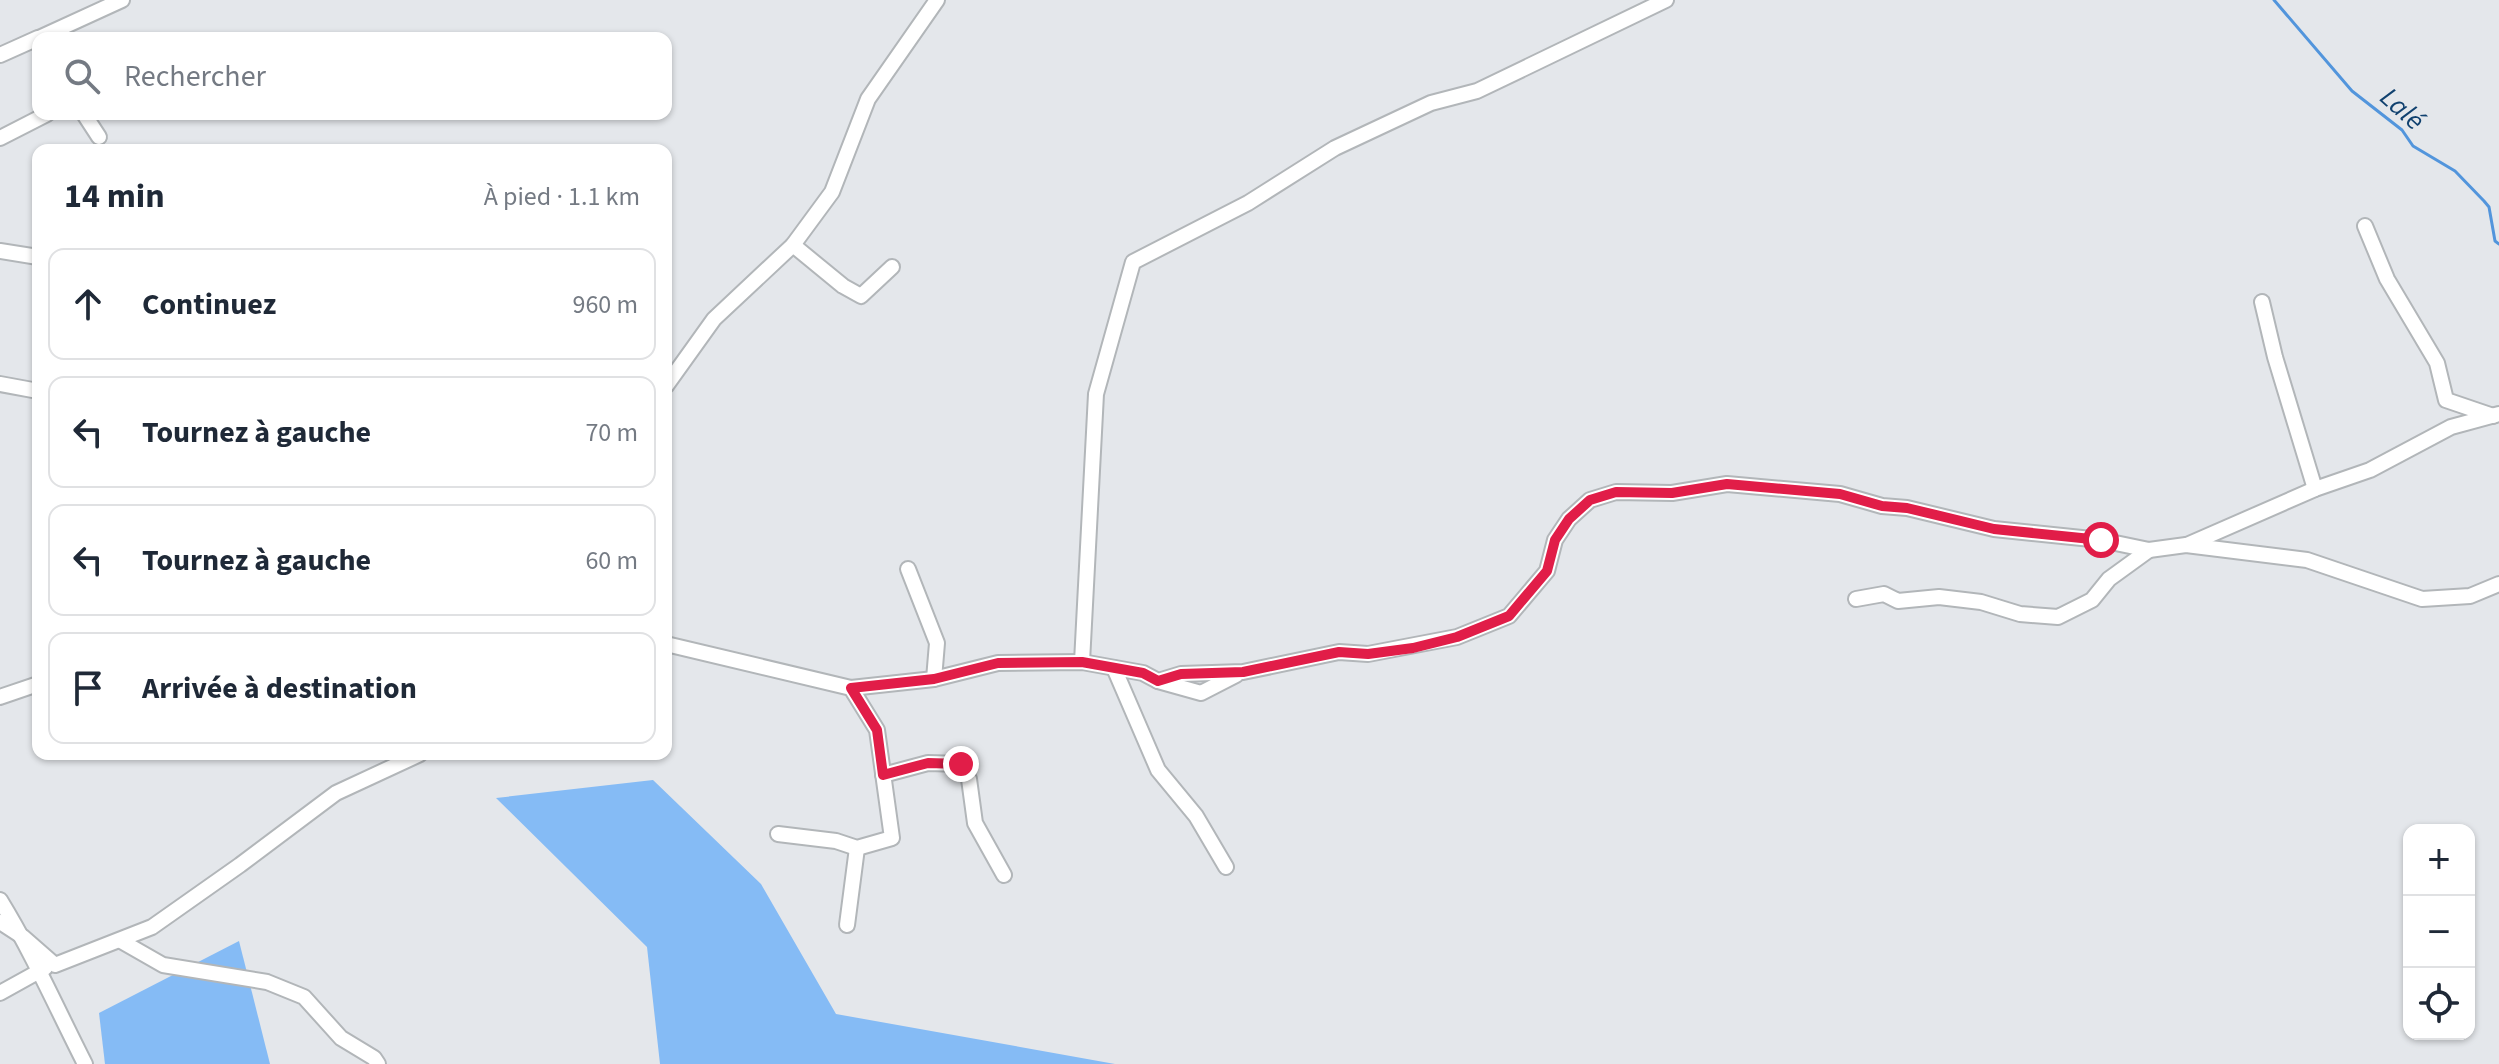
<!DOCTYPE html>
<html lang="fr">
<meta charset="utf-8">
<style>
:root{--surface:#fff;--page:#f6f6f7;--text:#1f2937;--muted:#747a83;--line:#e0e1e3}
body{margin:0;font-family:"Source Sans 3",sans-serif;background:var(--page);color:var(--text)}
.controls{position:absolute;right:24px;bottom:24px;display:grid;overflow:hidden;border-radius:16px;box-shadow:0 2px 6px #0004}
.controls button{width:72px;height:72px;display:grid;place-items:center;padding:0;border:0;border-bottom:2px solid var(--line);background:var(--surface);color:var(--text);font:40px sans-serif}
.stop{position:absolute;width:24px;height:24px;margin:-18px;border:6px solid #e11d48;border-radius:50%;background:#fff}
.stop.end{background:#e11d48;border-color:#fff;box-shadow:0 2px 8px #0008}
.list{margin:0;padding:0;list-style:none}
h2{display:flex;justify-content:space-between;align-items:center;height:104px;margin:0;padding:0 32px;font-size:34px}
h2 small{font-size:26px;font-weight:400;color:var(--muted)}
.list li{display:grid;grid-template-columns:52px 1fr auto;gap:24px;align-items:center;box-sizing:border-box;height:112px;margin:0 16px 16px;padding:0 16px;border:2px solid var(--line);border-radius:16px}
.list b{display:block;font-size:30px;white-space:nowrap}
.list em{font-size:26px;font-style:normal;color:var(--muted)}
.icon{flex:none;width:44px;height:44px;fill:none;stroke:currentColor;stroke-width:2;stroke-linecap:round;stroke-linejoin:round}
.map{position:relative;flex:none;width:2499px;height:1064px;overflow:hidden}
.search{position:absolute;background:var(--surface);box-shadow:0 2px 6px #0004;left:32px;top:32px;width:640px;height:88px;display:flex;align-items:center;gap:20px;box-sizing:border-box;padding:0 28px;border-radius:16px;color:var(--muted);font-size:30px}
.panel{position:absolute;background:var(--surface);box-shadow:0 2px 6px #0004;left:32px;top:144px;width:640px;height:616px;border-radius:16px}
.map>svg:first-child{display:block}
</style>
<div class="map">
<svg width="2499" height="1064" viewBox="0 0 2499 1064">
<rect width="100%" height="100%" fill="#e4e7eb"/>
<!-- forest -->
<g fill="#85bbf5">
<polygon points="653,780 761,884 836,1014 1115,1064 660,1064 647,947 496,798"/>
<polygon points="239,941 270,1064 105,1064 99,1013"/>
</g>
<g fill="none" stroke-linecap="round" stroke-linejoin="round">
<!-- stream -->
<polyline stroke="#5295dc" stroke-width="3" points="2274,0 2352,91 2402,130 2413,146 2455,171 2484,201 2489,207 2495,241 2499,244"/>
<defs>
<g id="minor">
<polyline points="39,38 122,0"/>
<polyline points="0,55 38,38"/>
<polyline points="84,114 99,137"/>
<polyline points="0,138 47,114"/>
<polyline points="2365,226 2387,279 2437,363 2446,400 2493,416"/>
<polyline points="793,245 843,286 861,296 892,267"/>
<polyline points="0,251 38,257"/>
<polyline points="2262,302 2275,357 2315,489"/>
<polyline points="0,384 38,391"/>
<polyline points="666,386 714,319 793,245 832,192 868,99 937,0"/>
<polyline points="2187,545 2315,489 2370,470 2451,427 2499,414"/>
<polyline points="908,569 937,643 934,679"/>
<polyline points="1856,599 1884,594 1898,601 1939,597 1981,602 2020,614 2058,617 2092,600 2109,579 2149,550"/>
<polyline points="666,644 851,688 934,679 998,663 1082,662 1143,673 1158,681 1181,674 1243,672 1339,652 1368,654 1457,637 1509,616 1547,571 1555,540 1569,519 1590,500 1616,492 1672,493 1727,484 1840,494 1882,506 1907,508 1994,529 2101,540 2149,550 2186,545 2307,560 2422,599 2470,596 2499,584"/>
<polyline points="1082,662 1096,394 1133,262 1248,203 1335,148 1431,103 1477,91 1666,0"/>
<polyline points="1114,668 1158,770 1196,816 1226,867"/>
<polyline points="1158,681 1201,693 1236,675"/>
<polyline points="0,697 38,684"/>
<polyline points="883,775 928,763 961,764 969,779 975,823 1004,875"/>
<polyline points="778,834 836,841 857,848 892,838 877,730 851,688"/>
<path d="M0 900C32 952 57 1009 85 1064"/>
<polyline points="0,922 23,937 55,965 152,927 240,865 336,793 420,754"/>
<polyline points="847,925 857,848"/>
<polyline points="121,941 163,965 267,982 304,997 341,1038 374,1058 378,1064"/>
<polyline points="0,993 45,968"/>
</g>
</defs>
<!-- minor casing -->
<use href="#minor" stroke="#b2b6b9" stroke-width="18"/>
<!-- minor -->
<use href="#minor" stroke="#fff" stroke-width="14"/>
</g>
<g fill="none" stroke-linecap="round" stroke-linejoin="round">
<!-- route -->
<polyline stroke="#e11d48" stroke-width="10" points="961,764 928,763 883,775 877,730 851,688 934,679 998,663 1082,662 1143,673 1158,681 1181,674 1243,672 1339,652 1368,654 1413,648 1457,637 1509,616 1547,571 1555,540 1569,519 1590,500 1616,492 1672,493 1727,484 1840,494 1882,506 1907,508 1994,529 2101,540"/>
</g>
<g text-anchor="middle" stroke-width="7" stroke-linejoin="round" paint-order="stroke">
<!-- water labels -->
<g font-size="28" font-style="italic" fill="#10416f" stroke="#e4e7eb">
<text transform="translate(2403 108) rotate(42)" y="10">Lalé</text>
</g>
</g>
</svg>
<div class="controls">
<button>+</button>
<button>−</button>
<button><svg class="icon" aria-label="locate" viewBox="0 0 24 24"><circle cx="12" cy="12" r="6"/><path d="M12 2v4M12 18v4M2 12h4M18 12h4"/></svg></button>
</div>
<div class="stop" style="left:2101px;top:540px"></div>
<div class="stop end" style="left:961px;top:764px"></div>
<div class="search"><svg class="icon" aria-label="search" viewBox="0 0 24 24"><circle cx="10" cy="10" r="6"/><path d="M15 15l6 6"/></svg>Rechercher</div>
<section class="panel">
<h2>14 min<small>À pied · 1.1 km</small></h2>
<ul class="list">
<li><svg class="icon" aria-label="ahead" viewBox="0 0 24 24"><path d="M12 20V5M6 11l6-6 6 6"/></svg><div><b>Continuez</b></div><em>960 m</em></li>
<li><svg class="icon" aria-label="left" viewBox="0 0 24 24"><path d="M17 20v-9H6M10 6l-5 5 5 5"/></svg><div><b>Tournez à gauche</b></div><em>70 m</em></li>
<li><svg class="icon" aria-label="left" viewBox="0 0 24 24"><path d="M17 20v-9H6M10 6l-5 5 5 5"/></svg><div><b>Tournez à gauche</b></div><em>60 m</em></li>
<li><svg class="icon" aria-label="arrive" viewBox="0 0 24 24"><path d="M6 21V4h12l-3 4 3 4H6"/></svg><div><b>Arrivée à destination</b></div></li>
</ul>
</section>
</div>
